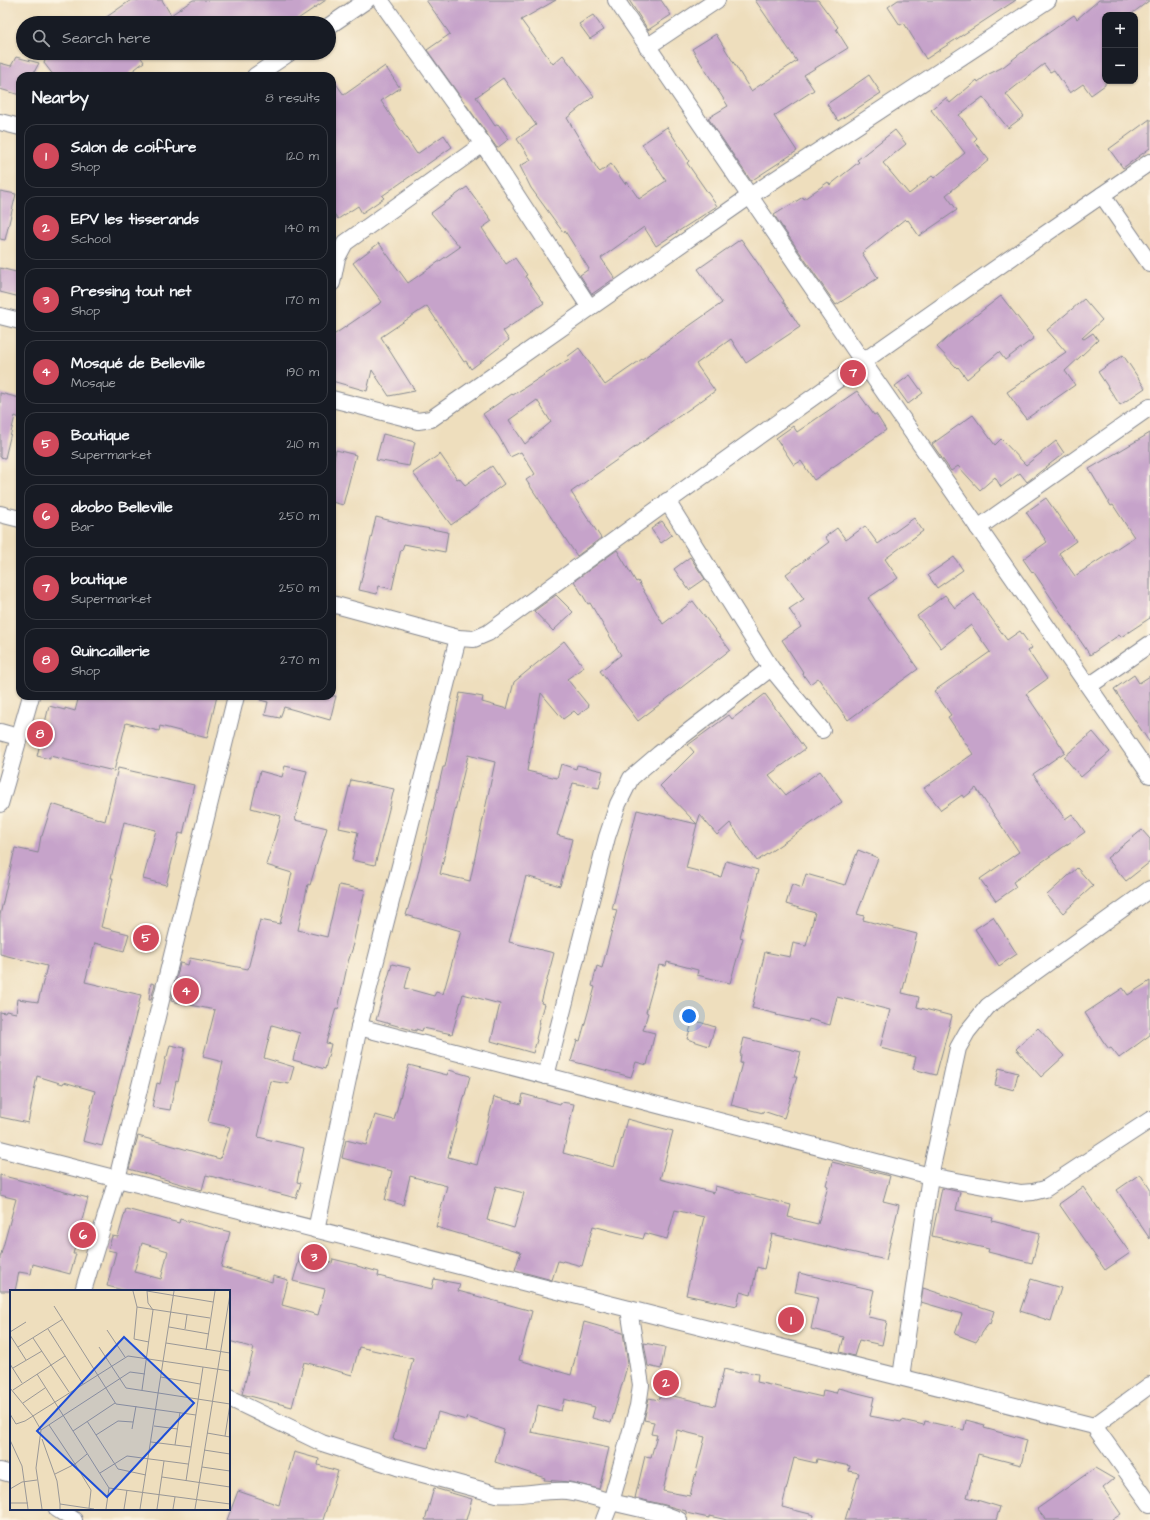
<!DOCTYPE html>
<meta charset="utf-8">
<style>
:root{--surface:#171b24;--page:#20242c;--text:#f1f3f6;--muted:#9ea1a6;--line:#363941;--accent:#d1495b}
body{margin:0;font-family:"Architects Daughter",sans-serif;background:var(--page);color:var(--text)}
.controls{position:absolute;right:12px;top:12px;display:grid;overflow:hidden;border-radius:8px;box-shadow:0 1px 3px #0004}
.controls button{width:36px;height:36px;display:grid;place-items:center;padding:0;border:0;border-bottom:1px solid var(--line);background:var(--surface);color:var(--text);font:20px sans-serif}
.you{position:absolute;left:689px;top:1016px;width:14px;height:14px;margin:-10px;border:3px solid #fff;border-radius:50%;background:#1a73e8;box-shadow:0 0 0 6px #1a73e833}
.badge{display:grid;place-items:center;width:26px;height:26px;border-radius:50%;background:var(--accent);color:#fff;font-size:13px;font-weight:700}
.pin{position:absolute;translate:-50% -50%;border:2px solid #fff;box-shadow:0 1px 4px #0006}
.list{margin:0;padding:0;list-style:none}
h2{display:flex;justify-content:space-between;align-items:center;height:52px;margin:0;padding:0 16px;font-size:17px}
h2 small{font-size:13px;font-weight:400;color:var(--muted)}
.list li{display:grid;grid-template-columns:26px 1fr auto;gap:12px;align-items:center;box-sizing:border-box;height:64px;margin:0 8px 8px;padding:0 8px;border:1px solid var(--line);border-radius:12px}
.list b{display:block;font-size:15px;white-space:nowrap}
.list p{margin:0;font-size:13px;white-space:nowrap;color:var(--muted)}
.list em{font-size:13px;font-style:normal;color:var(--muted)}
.icon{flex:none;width:22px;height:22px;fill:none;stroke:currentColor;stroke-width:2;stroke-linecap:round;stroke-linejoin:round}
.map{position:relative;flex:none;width:1150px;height:1520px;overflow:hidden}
.search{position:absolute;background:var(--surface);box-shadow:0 1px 3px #0004;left:16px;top:16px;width:320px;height:44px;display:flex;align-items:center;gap:10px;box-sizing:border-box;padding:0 14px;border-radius:22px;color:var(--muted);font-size:15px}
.panel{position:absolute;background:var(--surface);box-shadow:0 1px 3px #0004;left:16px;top:72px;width:320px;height:628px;border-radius:12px}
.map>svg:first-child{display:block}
</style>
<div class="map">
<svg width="1150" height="1520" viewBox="0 0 1150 1520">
<rect width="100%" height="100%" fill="#fcf5e5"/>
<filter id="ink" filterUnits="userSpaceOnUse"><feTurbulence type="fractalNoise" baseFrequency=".025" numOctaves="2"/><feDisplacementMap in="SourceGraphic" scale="8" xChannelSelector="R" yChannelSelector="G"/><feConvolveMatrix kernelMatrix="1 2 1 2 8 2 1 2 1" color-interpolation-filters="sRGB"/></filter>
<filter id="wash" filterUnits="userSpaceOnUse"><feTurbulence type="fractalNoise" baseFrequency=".012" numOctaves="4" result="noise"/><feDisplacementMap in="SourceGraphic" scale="16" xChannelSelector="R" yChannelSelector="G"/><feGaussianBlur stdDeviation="0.9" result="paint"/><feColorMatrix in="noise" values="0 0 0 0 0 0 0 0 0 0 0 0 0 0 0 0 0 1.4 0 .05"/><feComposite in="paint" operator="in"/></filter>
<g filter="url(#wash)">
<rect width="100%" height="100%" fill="#eedebd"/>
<g id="blocks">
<!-- building -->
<g fill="#c6a3ca" fill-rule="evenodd">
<polygon points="131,0 162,0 171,15 193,0 326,0 292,23 98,23"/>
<polygon points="426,0 556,0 521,20 553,64 563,55 594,96 567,118 598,170 600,172 611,164 625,184 627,182 639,199 666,181 642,144 667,127 689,161 687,163 717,206 656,246 644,227 601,258 615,278 592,294 580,275 589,269 565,231 563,232 531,188 520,166 531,160 517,139 536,125 503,78 476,97 495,126 498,124 509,139 497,148 427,50 450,34"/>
<polygon points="629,0 661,0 671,15 648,30"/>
<polygon points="755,0 818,0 838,27 836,29 848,48 804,75 814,90 774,116 797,151 751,181 708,118 728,106 692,49 716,34 751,91 797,61"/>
<polygon points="898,0 1016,0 926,59 904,23 900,25 888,7"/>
<polygon points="1099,0 1150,0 1130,15 1105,15 1105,85 1091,95 1083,84 1070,93 1054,70 1050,72 1044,64 1006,94 1024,116 1008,128 983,97 959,115 977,138 974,141 989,160 946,195 957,210 919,236 908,220 907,221 905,219 862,253 878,278 836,305 774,215 803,197 804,199 828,182 830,185 859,162 857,160 895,130 906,144 883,163 909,194 932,176 934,178 965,153 931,110 946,98 950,103 977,80 978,82 987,75 1003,67 1030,46 1074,15 1077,19"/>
<polygon points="593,15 604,30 590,39 579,24"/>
<polygon points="48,53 138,53 144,62 126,76 54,76 44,63"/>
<polygon points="16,57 39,63 32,76 20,76 20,95 0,89 0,63 11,66"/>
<polygon points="385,66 400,88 381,101 417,154 444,135 452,147 382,196 384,198 362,213 358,206 338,219 332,211 332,78 344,95"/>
<polygon points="869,75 881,93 838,121 827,104"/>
<polygon points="1150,119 1150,148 1123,168 1109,149"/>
<polygon points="467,187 492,221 482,228 506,264 515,258 527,275 525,276 544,303 503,331 509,340 471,369 466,361 464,362 427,306 381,337 415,391 389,396 372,370 367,391 332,381 332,336 382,302 353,263 379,243 408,283 460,247 431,213"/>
<polygon points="0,191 16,194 5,240 0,239"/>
<path d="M741 239 784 301H783L800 327 746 363 731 339 696 364 715 391 571 492 601 538 577 556 526 480 535 474 521 452 510 457 499 437 483 414 512 394 513 395 569 359 567 357 579 348 605 385 722 303 698 269ZM537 400 551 422 525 444 509 420Z"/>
<polygon points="0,268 20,273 20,297 0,292"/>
<polygon points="1001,296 1034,338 1005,360 999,352 967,379 958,367 957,368 937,347 953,333"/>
<polygon points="1084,299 1102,320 1082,338 1084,339 1093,333 1098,340 1065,371 1075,385 1026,419 1007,392 1066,352 1047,330"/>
<polygon points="1123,355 1145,388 1120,405 1098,372"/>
<polygon points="910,375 923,393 908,404 895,386"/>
<polygon points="857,391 874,415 876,414 886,430 814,480 801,461 794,465 776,438 793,426 797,432"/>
<polygon points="0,393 20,398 20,418 15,416 5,458 0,457"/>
<polygon points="973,415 995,445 1001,439 1026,465 1056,441 1064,453 1027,482 1020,473 1001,487 995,477 980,490 958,466 951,471 932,444"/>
<polygon points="1150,433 1150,618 1121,637 1119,635 1090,655 1033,571 1032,572 1023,559 1047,542 1026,512 1046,498 1076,541 1059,553 1075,576 1134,537 1113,505 1111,506 1089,469"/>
<polygon points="383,434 415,442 409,466 376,460"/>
<polygon points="336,450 356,455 343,505 332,502 332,467"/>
<polygon points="440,454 457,479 459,478 465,485 492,466 504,484 478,503 479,505 451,525 413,473"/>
<polygon points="376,517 408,525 448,532 445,552 404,544 402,550 401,549 392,589 379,586 377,594 359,590"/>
<polygon points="914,518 923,531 885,559 898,578 868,598 918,669 848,720 818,678 810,684 802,673 803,672 782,640 801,627 789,609 804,599 786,574 829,542 825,537 837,528 846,540 865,526 878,544"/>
<polygon points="662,521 672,535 661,543 651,529"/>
<polygon points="617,550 636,582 638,581 663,624 693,601 730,650 638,721 600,671 621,655 590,603 588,604 574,581"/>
<polygon points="690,557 705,579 689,590 674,569"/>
<polygon points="954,557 963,570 937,588 928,575"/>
<polygon points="974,594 1007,640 1020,631 1032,648 1028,651 1047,679 1026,694 1065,752 1033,774 1065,819 1072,814 1085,832 1013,882 1016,887 996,901 980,879 1019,852 976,788 964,798 962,795 941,810 924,788 973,754 948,717 951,715 934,691 990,652 971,625 941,648 917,616 945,595 955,608"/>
<polygon points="556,595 573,612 553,631 534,611"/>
<path d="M564 641 584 667 567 679 589 706 578 715 574 711 563 719 541 693 527 771 557 778 561 764 576 769 577 765 603 771 599 788 573 783 557 835 572 839 560 886 526 876 509 942 554 953 541 1003 544 1004 539 1022H540L536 1039 537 1040 533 1053 491 1041 500 1004 463 994 452 1034 423 1028 422 1031 416 1029V1031L376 1020 392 964 410 968 405 988 434 996 436 992 443 994 461 931 406 915 417 878 443 767H445L460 693 483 697 482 702 507 709 514 682ZM468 755 495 762 470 881 440 874Z"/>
<polygon points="1134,675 1139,683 1150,676 1150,743 1114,689"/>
<polygon points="765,694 805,749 769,775 786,795 820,771 842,802 757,861 730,823 717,835 700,815 697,824 660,786 694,752 688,745 729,715 732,719"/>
<polygon points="79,696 217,696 207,738 160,726 159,731 126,723 114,771 50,756 50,759 37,756 49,706 65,710 65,708 75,711"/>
<polygon points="261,696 336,696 330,720 284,707 280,718 265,715 268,702 260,700"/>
<polygon points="1093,732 1110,752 1081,777 1064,757"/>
<polygon points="285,766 307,771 295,820 327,828 310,885 308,884 298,930 327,937 339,885 365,890 353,944 354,944 348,962 338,1009 336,1008 326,1043 331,1044 325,1069 293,1060 300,1033 272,1025 264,1058 294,1067 289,1084 271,1081 258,1137 304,1148 297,1182 301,1183 296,1198 206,1175 202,1190 129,1169 138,1136 220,1159 230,1127 208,1122 223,1062 203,1057 215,1010 171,1001 180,963 188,965 190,958 248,969 260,920 280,924 292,873 266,865 281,816 251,808 260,771 282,777"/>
<polygon points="118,768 194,785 183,834 179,833 166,885 143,879 156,830 124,822 111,878 113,878 101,927 129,934 124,951 95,943 85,982 141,995 102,1146 83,1141 95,1091 64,1082 63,1084 37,1076 28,1123 0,1117 0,1012 5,1013 6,1011 16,1013 18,999 38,1002 47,966 0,954 0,915 15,848 38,853 41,836 42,836 52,804 105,821"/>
<polygon points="351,780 394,789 375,865 352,860 358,832 339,828"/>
<polygon points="637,810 697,824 686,868 721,877 726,861 758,870 740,937 743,938 730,983 697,975 698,970 667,962 666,966 659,965 646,1012 648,1013 643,1030 655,1033 647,1065 636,1062 631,1077 571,1061 577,1040 580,1041 595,987 592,986 597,966 602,968 617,910 612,909"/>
<polygon points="1142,830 1150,839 1150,862 1126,881 1107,858"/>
<polygon points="858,850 878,858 857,914 864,916 863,920 917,934 902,993 919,997 917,1007 952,1016 936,1075 913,1069 916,1057 880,1048 890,1010 837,997 830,1025 809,1019 808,1022 776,1015 777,1014 752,1008 765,952 790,957 793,943 806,946 815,913 786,904 792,884 802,888 806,874 845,885"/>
<polygon points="1077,868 1093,886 1063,913 1047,895"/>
<polygon points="993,917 1017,954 999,966 975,929"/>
<polygon points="1150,981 1150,1035 1119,1058 1111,1048 1109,1049 1103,1041 1085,1013 1123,988 1128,995"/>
<polygon points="151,983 155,984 151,1000 149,1000"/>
<polygon points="693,1020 715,1027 709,1046 687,1039"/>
<polygon points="1038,1028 1064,1056 1041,1077 1016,1049"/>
<polygon points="744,1038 801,1052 794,1077 797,1077 784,1118 763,1111 763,1113 731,1105 742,1063 740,1063 741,1054 740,1054"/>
<polygon points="170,1045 185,1048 178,1082 176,1081 170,1110 152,1107 157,1083 160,1084 166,1057 167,1057"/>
<path d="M409 1065 447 1075 449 1070 470 1076 448 1157 477 1165 494 1097 521 1104 523 1094 560 1104 561 1102 574 1104 563 1153 614 1167 627 1119 673 1131 660 1179 714 1193 715 1186 791 1205 788 1217 818 1224 828 1186 826 1185 832 1162 890 1176 883 1201 899 1205 886 1260 772 1234 764 1269 757 1267 751 1295 740 1292 737 1306 686 1295 704 1217 675 1210 667 1239 645 1233 643 1239 593 1226 582 1266 563 1261 562 1262 558 1261 552 1280 515 1270 521 1252 436 1227 447 1186 410 1176 403 1205 385 1200 392 1171 342 1158 346 1140 366 1145 375 1115 394 1120ZM496 1186 524 1193 514 1228 487 1220Z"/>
<polygon points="999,1068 1018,1073 1014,1090 995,1085"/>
<polygon points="1140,1174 1150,1189 1150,1239 1117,1190"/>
<polygon points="0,1175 88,1198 73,1254 76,1254 70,1274 33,1264 31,1274 19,1272 15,1291 0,1291 0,1258 16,1199 0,1195"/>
<polygon points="1083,1187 1130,1253 1105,1270 1059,1204"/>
<polygon points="942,1188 960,1192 956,1210 993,1218 992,1221 1040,1233 1032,1263 988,1252 989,1249 932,1236"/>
<path d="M126 1209 179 1223 180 1219 230 1232 221 1267 272 1282 273 1276 288 1280 282 1305 318 1315 325 1289 293 1281 301 1254 332 1263 333 1259 357 1265V1266L379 1272 378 1276 432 1289 434 1279 460 1284 458 1291 532 1311 519 1360 571 1375 584 1322 623 1333 628 1363 611 1423 592 1418 595 1407 564 1399 561 1411 538 1405 531 1432 609 1448 599 1489 570 1482 544 1480 545 1478 495 1462 504 1430 467 1417 466 1420 438 1412 428 1448 393 1439 413 1359 359 1347 352 1375 304 1362 292 1407 242 1394 254 1348 229 1341V1291H127L107 1286 116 1252 108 1250 112 1236 118 1237ZM142 1243 168 1251 161 1279 134 1272Z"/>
<polygon points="799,1273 874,1290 868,1317 887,1321 882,1345 859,1340 854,1356 840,1352 844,1337 811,1329 818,1297 795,1292"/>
<polygon points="1031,1279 1061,1288 1051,1321 1020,1311"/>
<polygon points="923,1288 994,1311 990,1324 989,1323 976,1342 955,1334 962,1314 921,1302"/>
<polygon points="644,1343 665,1347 661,1369 648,1366"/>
<path d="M724 1369 740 1373V1371L758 1374 757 1382 822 1397 823 1390 836 1393 838 1388 874 1397 870 1416 901 1422 902 1420 924 1425 925 1421 964 1430 966 1420 985 1425 984 1428 1027 1440 1021 1465 978 1454 967 1497 1000 1507 996 1520H845L859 1473 849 1471 850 1466 817 1459 816 1463 794 1458 782 1507 814 1515 813 1520H727L709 1516V1518L686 1513V1511L665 1505 635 1498 645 1456 651 1457 657 1435 651 1434 654 1422 644 1420 649 1398 659 1400 661 1393 715 1406ZM677 1430 705 1437 690 1496 663 1491Z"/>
<polygon points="294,1452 319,1459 318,1465 338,1471 323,1520 227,1520 238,1491 279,1505"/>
<polygon points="1095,1468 1114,1479 1103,1488 1121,1514 1112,1520 1046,1520 1037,1509"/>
<polygon points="434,1488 472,1499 466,1520 425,1520"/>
</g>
</g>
</g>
<g filter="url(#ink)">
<use href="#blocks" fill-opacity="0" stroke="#84868e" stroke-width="1"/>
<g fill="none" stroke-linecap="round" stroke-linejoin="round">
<defs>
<g id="street">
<polyline points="380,0 483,144 590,308"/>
<polyline points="616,0 863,362 1150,775"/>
<polyline points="329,26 367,0"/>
<polyline points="647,47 717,0"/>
<polyline points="255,76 289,53"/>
<polyline points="0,122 20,127"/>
<polyline points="1102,195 1150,264"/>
<polyline points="332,283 337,258 345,243 483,144"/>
<polyline points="0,316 20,321"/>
<polyline points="332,399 418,421 431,419 750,196 1048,0"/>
<polyline points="667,501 771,668 822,730"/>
<polyline points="0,514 20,519"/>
<polyline points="978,528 1150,407"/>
<path d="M332 604 458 638 474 639 488 633C706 472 926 315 1150 162"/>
<polyline points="1089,686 1150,644"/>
<polyline points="0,732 18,737"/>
<polyline points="0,804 31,696"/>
<polyline points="359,1027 930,1176 1021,1193 1033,1192 1045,1189 1150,1120"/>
<polyline points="546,1076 607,837 618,804 631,778 659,754 771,668"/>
<polyline points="0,1149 538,1286 1094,1426 1150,1504"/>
<polyline points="316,1230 359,1027 458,638"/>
<polyline points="83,1291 117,1179 236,696"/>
<polyline points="629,1309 641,1385 638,1406 611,1502 663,1514 679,1520"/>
<polyline points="901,1377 930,1176 958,1048 967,1032 988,1006 1150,889"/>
<path d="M229 1398 322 1443 397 1467 496 1494C520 1497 544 1489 568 1491 582 1493 597 1498 611 1502L604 1520"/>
<polyline points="1094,1426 1150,1385"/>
<polyline points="0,1471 11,1474"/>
<polyline points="57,1509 74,1520"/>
</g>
</defs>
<!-- street casing -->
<use href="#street" stroke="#84868e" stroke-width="18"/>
<!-- street -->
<use href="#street" stroke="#fff" stroke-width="16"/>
</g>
</g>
<!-- overview -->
<g transform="translate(10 1290)">
<rect width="220" height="220" fill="#eedebd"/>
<path fill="none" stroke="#9a9897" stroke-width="1" d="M123 1 127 17 124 49 139 52M137 1 203 12M44 16 106 114 186 125M127 17 200 28M159 37 199 44M38 39 73 94M175 39 177 25M97 40 115 67M0 42 16 32M0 45 16 70M23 48 59 102M156 53 220 63M8 57 53 29M89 57 116 98 220 114M196 60 205 1M0 74 12 93M3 78 32 61M27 84 99 198 96 219M151 87 190 94M0 98 23 126 31 140M3 100 55 66M132 100 143 20 138 13 137 1M13 113 35 98M0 124 6 134 15 131 118 66 220 81M77 131 108 179 136 185M39 135 65 174 45 184M144 136 168 139M122 139 126 116M63 141 105 113M197 143 220 147M86 145 108 131 123 132M215 146 220 114M32 149 47 191 50 214M0 150 12 176 18 219M141 152 181 157M165 155 170 122M194 160 220 164M77 164 65 174 81 200 79 218M192 177 220 181M90 183 117 166 178 174M152 187 220 197M176 191 193 77M99 198 220 214M0 199 12 192 27 190M0 213H18M32 219 26 178 31 140 120 82 135 84M50 219V214L84 219M114 219 117 200M130 219 164 1M147 219 154 171M163 219 165 207M185 219 220 4"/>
<path fill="#1d4ed8" fill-opacity="0.15" stroke="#1d4ed8" stroke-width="2" d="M114 47 184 113 97 207 27 141Z"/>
<rect width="220" height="220" fill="none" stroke="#1b2f5e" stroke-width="2"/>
</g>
</svg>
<div class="controls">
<button>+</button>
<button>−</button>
</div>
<div class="you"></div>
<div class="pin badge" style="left:791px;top:1320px">1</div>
<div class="pin badge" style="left:666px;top:1383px">2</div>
<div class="pin badge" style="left:314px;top:1257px">3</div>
<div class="pin badge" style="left:186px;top:991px">4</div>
<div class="pin badge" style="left:146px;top:938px">5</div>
<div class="pin badge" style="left:83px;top:1235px">6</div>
<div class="pin badge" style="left:853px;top:373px">7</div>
<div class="pin badge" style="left:40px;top:734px">8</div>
<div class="search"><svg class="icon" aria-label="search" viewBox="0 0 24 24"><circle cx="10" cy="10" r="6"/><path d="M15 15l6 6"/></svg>Search here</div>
<section class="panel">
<h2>Nearby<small>8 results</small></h2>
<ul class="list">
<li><span class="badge">1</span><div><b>Salon de coiffure</b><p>Shop</p></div><em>120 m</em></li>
<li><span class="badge">2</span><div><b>EPV les tisserands</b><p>School</p></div><em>140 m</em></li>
<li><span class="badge">3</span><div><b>Pressing tout net</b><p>Shop</p></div><em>170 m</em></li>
<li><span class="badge">4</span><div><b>Mosqué de Belleville</b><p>Mosque</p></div><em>190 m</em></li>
<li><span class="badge">5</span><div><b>Boutique</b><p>Supermarket</p></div><em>210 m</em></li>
<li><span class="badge">6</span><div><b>abobo Belleville</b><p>Bar</p></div><em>250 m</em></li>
<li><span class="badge">7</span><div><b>boutique</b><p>Supermarket</p></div><em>250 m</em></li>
<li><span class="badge">8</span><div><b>Quincaillerie</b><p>Shop</p></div><em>270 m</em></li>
</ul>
</section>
</div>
